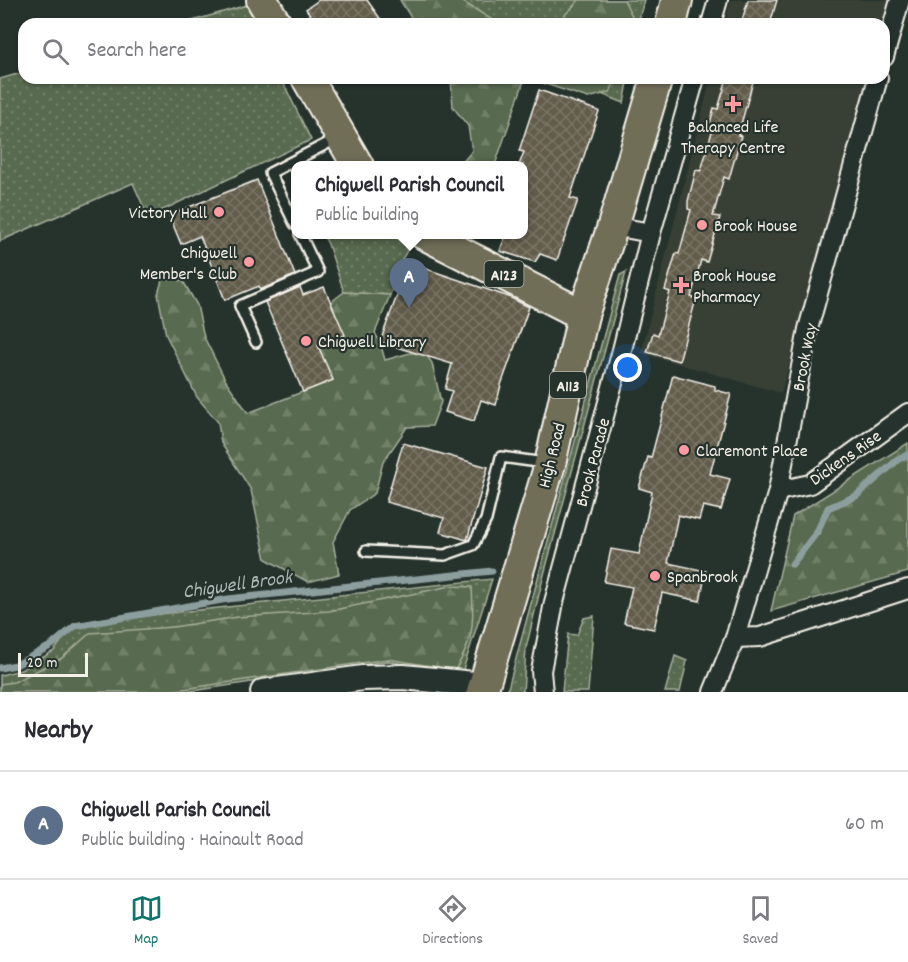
<!DOCTYPE html>
<meta charset="utf-8">
<style>
:root{--surface:#fff;--page:#f7f7f7;--text:#2b2b33;--muted:#7c7c81;--line:#e1e1e2;--accent:#0f766e}
body{margin:0;font-family:Dekko,sans-serif;background:var(--page);color:var(--text)}
.scale{position:absolute;left:18px;bottom:15px;width:70px;box-sizing:border-box;padding-left:6px;border:3px solid #f4f1e8;border-top:0;font-size:16px;line-height:21px;white-space:nowrap;color:#f4f1e8;-webkit-text-stroke:4px #26332d;paint-order:stroke}
.you{position:absolute;left:628px;top:368px;width:21px;height:21px;margin:-15px;border:4px solid #fff;border-radius:50%;background:#1a73e8;box-shadow:0 0 0 9px #1a73e833}
.badge{display:grid;place-items:center;width:39px;height:39px;border-radius:50%;background:var(--accent);color:#fff;font-size:20px;font-weight:700}
.pin{position:absolute;translate:-50% -50px;filter:drop-shadow(0 2px 3px #0008)}
.pin::after{content:'';position:absolute;top:32px;width:21px;height:18px;background:inherit;clip-path:polygon(0 0,100% 0,50% 100%)}
.popup{position:absolute;left:291px;top:161px;width:237px;height:78px;box-sizing:border-box;display:grid;place-content:center;border-radius:12px;background:var(--surface);filter:drop-shadow(0 2px 4px #0005);font-size:20px;white-space:nowrap;color:var(--muted)}
.popup b{font-size:22px;color:var(--text)}
.popup::after{content:'';position:absolute;left:50%;top:100%;margin-left:-12px;border:12px solid transparent;border-top-color:var(--surface)}
.list{margin:0;padding:0;list-style:none}
h2{display:flex;justify-content:space-between;align-items:center;height:78px;margin:0;padding:0 24px;font-size:26px}
h2 small{font-size:20px;font-weight:400;color:var(--muted)}
.list li{display:grid;grid-template-columns:39px 1fr auto;gap:18px;align-items:center;box-sizing:border-box;height:108px;padding:0 24px;border-top:2px solid var(--line)}
.list b{display:block;font-size:22px;white-space:nowrap}
.list p{margin:0;font-size:20px;white-space:nowrap;color:var(--muted)}
.list em{font-size:20px;font-style:normal;color:var(--muted)}
.icon{flex:none;width:33px;height:33px;fill:none;stroke:currentColor;stroke-width:2;stroke-linecap:round;stroke-linejoin:round}
.map{position:relative;flex:none;width:908px;height:692px;overflow:hidden}
.search{position:absolute;background:var(--surface);box-shadow:0 2px 4px #0004;left:18px;right:18px;top:18px;height:66px;display:flex;align-items:center;gap:15px;box-sizing:border-box;padding:0 21px;border-radius:18px;color:var(--muted);font-size:22px}
.sheet{height:186px;background:var(--surface)}
nav{display:flex;justify-content:space-around;align-items:center;box-sizing:border-box;height:84px;border-top:2px solid var(--line);background:var(--surface);font-size:16px;color:var(--muted)}
nav a{display:grid;justify-items:center;gap:3px}
nav .on{color:var(--accent)}
.map>svg:first-child{display:block}
</style>
<div class="map">
<svg width="908" height="692" viewBox="0 0 908 692">
<defs>
<pattern id="grass-dots" width="8" height="8" patternUnits="userSpaceOnUse" patternTransform="scale(1.5)"><rect width="8" height="8" fill="#586b4f"/><path d="M2 2h.1M6 6h.1" fill="none" stroke="#718168" stroke-width="1.8" stroke-linecap="round"/></pattern>
<pattern id="forest-firs" width="22" height="20" patternUnits="userSpaceOnUse" patternTransform="scale(1.5)"><rect width="22" height="20" fill="#586b4f"/><path d="M5 1l3.5 6h-7zM16 11l3.5 6h-7z" fill="#718168"/></pattern>
<pattern id="building-cross-hatch" width="8" height="8" patternUnits="userSpaceOnUse" patternTransform="scale(1.5)"><rect width="8" height="8" fill="#625c4b"/><path d="M0 0l8 8M0 8l8-8" fill="none" stroke="#797465"/></pattern>
</defs>
<rect width="100%" height="100%" fill="#26332d"/>
<filter id="ink" filterUnits="userSpaceOnUse"><feTurbulence type="fractalNoise" baseFrequency=".0167" numOctaves="2"/><feDisplacementMap in="SourceGraphic" scale="12" xChannelSelector="R" yChannelSelector="G"/><feConvolveMatrix kernelMatrix="1 2 1 2 8 2 1 2 1" color-interpolation-filters="sRGB"/></filter>
<g filter="url(#ink)">
<!-- built -->
<g fill="#383f36">
<polygon points="731,0 893,0 884,24 725,24"/>
<polygon points="711,78 871,78 781,393 641,353"/>
</g>
<!-- grass -->
<g fill="url(#grass-dots)" stroke="#a6ae9c" stroke-width="1.5">
<polygon points="434,0 644,0 638,24 446,24"/>
<polygon points="247,5 256,24 182,24"/>
<polygon points="24,72 24,78 281,78 311,140 148,217 133,183 0,241 0,79"/>
<polygon points="561,78 629,78 624,103"/>
<polygon points="323,235 392,235 409,247 400,263 390,295 344,292 328,244"/>
<polygon points="626,272 542,582 526,648 523,692 507,692 620,275"/>
<polygon points="492,579 461,676 388,661 186,692 0,692 0,675 21,670 54,651 75,623"/>
<polygon points="594,616 588,692 562,692 568,634 577,635 584,618"/>
<polygon points="675,656 687,661 680,692 665,692"/>
</g>
<!-- forest -->
<g fill="url(#forest-firs)" stroke="#a6ae9c" stroke-width="1.5">
<polygon points="400,0 460,0 499,24 415,24"/>
<polygon points="579,0 624,0 636,24 562,24 562,18"/>
<polygon points="451,78 525,78 495,165 460,165 472,151 468,126 453,107"/>
<polygon points="527,78 616,78 610,92 588,98"/>
<polygon points="163,277 183,281 197,305 204,337 226,381 248,413 333,380 318,346 344,335 331,302 344,292 390,295 375,333 380,342 385,360 410,353 425,353 432,363 441,402 432,426 407,427 383,462 375,493 350,510 333,542 339,574 308,582 266,559 251,490 221,443 218,422 197,397 166,335 158,294"/>
<polygon points="908,443 908,572 771,611 793,516"/>
<path d="M451 586 472 587C474 622 474 640 455 670L388 659 163 692H0V684L14 682 62 658 90 633 173 627 238 617 329 611Z"/>
</g>
<g fill="none" stroke-linecap="round" stroke-linejoin="round">
<!-- stream -->
<g stroke="#8c9e9e" stroke-width="7">
<polyline points="792,564 817,532 828,508 856,496 900,458 908,455"/>
<polyline points="0,668 16,665 52,645 75,626 228,599 492,571"/>
</g>
</g>
<!-- building -->
<g fill="url(#building-cross-hatch)" stroke="#f4f1e8" stroke-width="1.5">
<polygon points="319,0 367,0 384,24 317,24 306,9"/>
<polygon points="748,0 777,0 770,24 741,24"/>
<polygon points="727,78 754,78 738,135 741,136 729,179 724,177 713,216 720,217 707,262 701,260 691,297 696,299 679,361 647,352 653,333 658,335 670,292 665,290 676,253 679,254 691,210 688,209 688,201 696,170 701,171 713,128 709,127 714,108 718,109"/>
<polygon points="539,90 599,111 570,198 578,200 557,260 540,254 535,262 500,251 506,234 523,234 523,165 519,165 524,152 519,151"/>
<polygon points="257,180 295,275 260,290 259,286 225,300 200,236 181,244 169,215"/>
<polygon points="409,263 509,297 529,307 501,385 496,405 481,400 474,421 445,412 452,391 445,389 452,364 380,342"/>
<polygon points="300,287 303,295 324,287 345,335 318,346 333,380 303,392 265,302"/>
<polygon points="673,375 715,386 715,390 731,394 710,474 730,479 721,510 703,506 699,520 678,515 668,563 706,571 700,601 662,593 654,629 624,623 632,587 604,582 611,549 639,554 652,492 639,488 648,457 651,458"/>
<polygon points="403,443 488,467 467,540 440,532 444,518 386,502"/>
</g>
<g fill="none" stroke-linecap="round" stroke-linejoin="round">
<defs>
<g id="service">
<polyline points="295,224 270,173 336,139"/>
<polyline points="256,342 240,306 318,272 300,234"/>
<polyline points="366,551 445,555 473,545 486,520 501,457 545,463"/>
</g>
<g id="minor">
<polyline points="711,24 718,0"/>
<polyline points="884,57 900,0"/>
<polyline points="613,226 651,233"/>
<polyline points="778,491 810,484 908,413"/>
<polyline points="735,638 760,637 908,589"/>
<polyline points="543,692 541,671 554,602 622,350 651,233 695,78"/>
<polyline points="713,692 735,638 778,491 808,329 878,78"/>
</g>
<polyline id="tertiary" points="263,692 363,678 403,677 484,685"/>
<g id="primary">
<polyline points="262,0 276,24"/>
<polyline points="671,24 677,0"/>
<polyline points="307,78 358,166"/>
<polyline points="424,234 583,315"/>
<polyline points="482,692 550,464 583,315 613,226 657,78"/>
</g>
</defs>
<!-- service casing -->
<use href="#service" stroke="#f4f1e8" stroke-width="14"/>
<!-- minor casing -->
<use href="#minor" stroke="#f4f1e8" stroke-width="22"/>
<!-- tertiary casing -->
<use href="#tertiary" stroke="#f4f1e8" stroke-width="28"/>
<!-- primary casing -->
<use href="#primary" stroke="#f4f1e8" stroke-width="34"/>
<!-- service -->
<use href="#service" stroke="#26332d" stroke-width="9"/>
<!-- minor -->
<use href="#minor" stroke="#26332d" stroke-width="18"/>
<!-- tertiary -->
<use href="#tertiary" stroke="#26332d" stroke-width="24"/>
<!-- primary -->
<use href="#primary" stroke="#716e59" stroke-width="30"/>
</g>
</g>
<!-- markers -->
<g fill="#ff9aa2" stroke="#26332d" stroke-width="2">
<path d="M730 95h6v6h6v6h-6v6h-6v-6h-6v-6h6z"/>
<circle cx="219" cy="212" r="6"/>
<circle cx="702" cy="225" r="6"/>
<circle cx="249" cy="262" r="6"/>
<path d="M678 276h6v6h6v6h-6v6h-6v-6h-6v-6h6z"/>
<circle cx="306" cy="341" r="6"/>
<circle cx="684" cy="450" r="6"/>
<circle cx="655" cy="576" r="6"/>
</g>
<g text-anchor="middle" stroke-width="4.5" stroke-linejoin="round" paint-order="stroke">
<!-- shield labels -->
<g fill="#26332d" stroke="#b6b8b0" stroke-width="1.5">
<rect x="484.5" y="261" width="39" height="26" rx="4.5"/>
<rect x="550" y="372" width="36" height="26" rx="4.5"/>
</g>
<g font-size="16" font-weight="bold" fill="#f4f1e8">
<text x="504" y="280">A123</text>
<text x="568" y="391">A113</text>
</g>
<!-- poi labels -->
<g font-size="18" fill="#f4f1e8" stroke="#26332d" text-anchor="start">
<text x="733" y="132" text-anchor="middle">Balanced Life<tspan x="733" dy="21">Therapy Centre</tspan></text>
<text x="207" y="218" text-anchor="end">Victory Hall</text>
<text x="714" y="231">Brook House</text>
<text x="237" y="258" text-anchor="end">Chigwell<tspan x="237" dy="21">Member's Club</tspan></text>
<text x="693" y="281">Brook House<tspan x="693" dy="21">Pharmacy</tspan></text>
<text x="318" y="347">Chigwell Library</text>
<text x="696" y="456">Claremont Place</text>
<text x="667" y="582">Spanbrook</text>
</g>
<!-- street labels -->
<g font-size="18" fill="#f4f1e8" stroke="#26332d">
<text transform="translate(804 357) rotate(-79)" y="6">Brook Way</text>
<text transform="translate(551 455) rotate(-76)" y="6">High Road</text>
<text transform="translate(845 457) rotate(-35)" y="6">Dickens Rise</text>
<text transform="translate(592 462) rotate(-75)" y="6">Brook Parade</text>
</g>
<!-- water labels -->
<g font-size="20" font-style="italic" fill="#aeb9b7" stroke="#26332d">
<text transform="translate(237 583) rotate(-8)" y="7">Chigwell Brook</text>
</g>
</g>
</svg>
<div class="scale">20 m</div>
<div class="you"></div>
<div class="pin badge" style="left:409px;top:308px;background:#5c6f8a">A</div>
<div class="popup"><b>Chigwell Parish Council</b>Public building</div>
<div class="search"><svg class="icon" aria-label="search" viewBox="0 0 24 24"><circle cx="10" cy="10" r="6"/><path d="M15 15l6 6"/></svg>Search here</div>
</div>
<section class="sheet">
<h2>Nearby<small></small></h2>
<ul class="list">
<li><span class="badge" style="background:#5c6f8a">A</span><div><b>Chigwell Parish Council</b><p>Public building · Hainault Road</p></div><em>60 m</em></li>
</ul>
</section>
<nav>
<a class="on"><svg class="icon" aria-label="map" viewBox="0 0 24 24"><path d="M3 6l6-2 6 2 6-2v14l-6 2-6-2-6 2zM9 4v14M15 6v14"/></svg>Map</a>
<a><svg class="icon" aria-label="directions" viewBox="0 0 24 24"><path d="M12 3l9 9-9 9-9-9zM9 14v-3h6M13 9l2 2-2 2"/></svg>Directions</a>
<a><svg class="icon" aria-label="saved" viewBox="0 0 24 24"><path d="M7 4h10v16l-5-4-5 4z"/></svg>Saved</a>
</nav>
